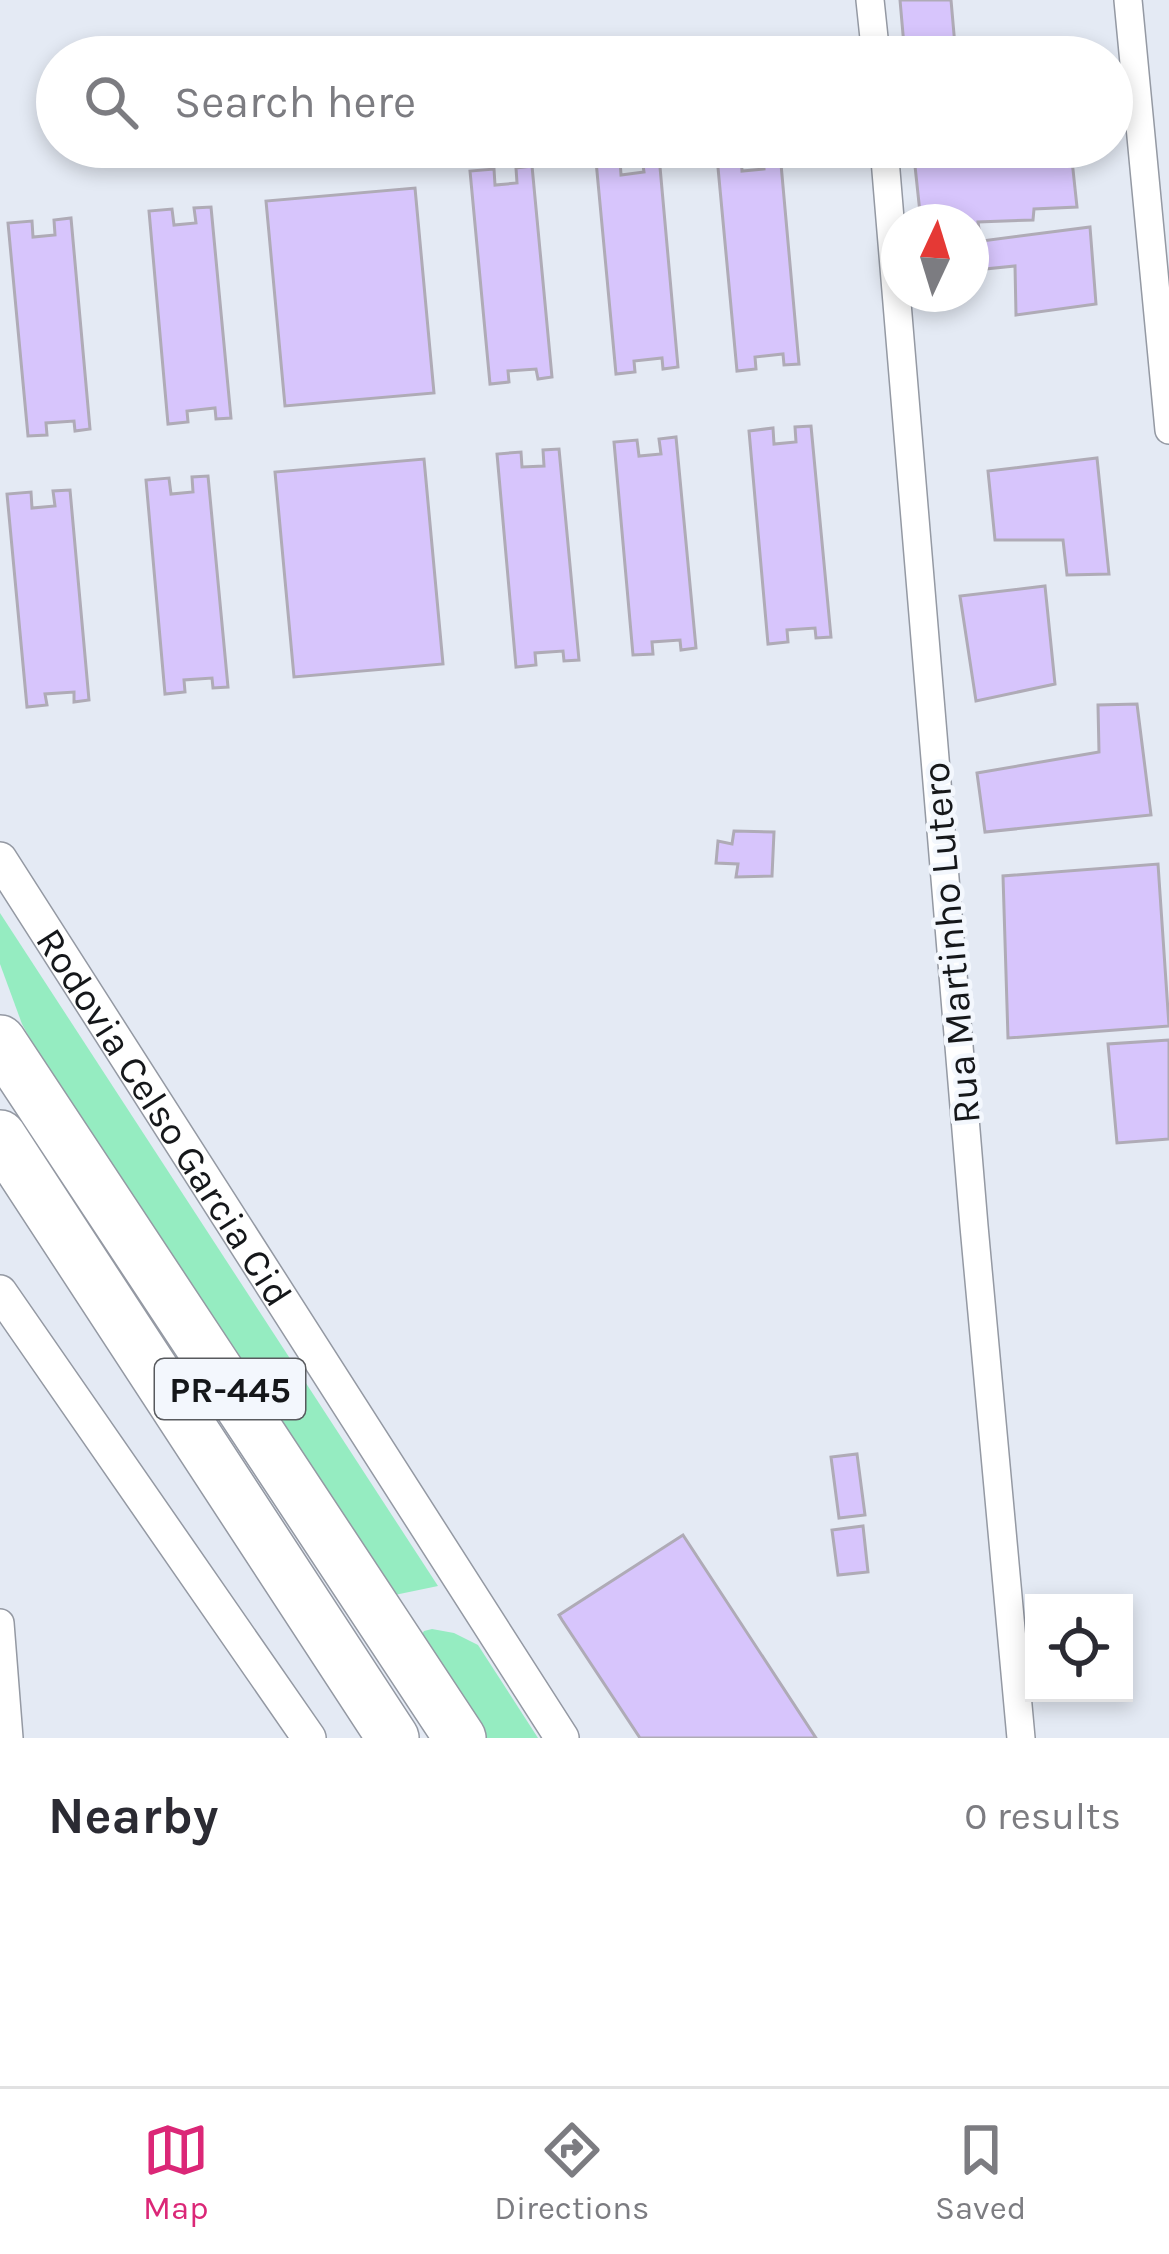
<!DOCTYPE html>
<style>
:root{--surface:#fff;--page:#f2f2f3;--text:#2b2b33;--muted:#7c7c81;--line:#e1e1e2;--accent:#db2777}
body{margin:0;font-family:Karla,sans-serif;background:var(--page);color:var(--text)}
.controls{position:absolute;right:36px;bottom:36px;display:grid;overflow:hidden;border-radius:0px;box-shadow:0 6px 18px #0003}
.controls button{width:108px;height:108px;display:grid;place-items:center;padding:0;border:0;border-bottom:3px solid var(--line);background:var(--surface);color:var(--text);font:60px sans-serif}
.compass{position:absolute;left:881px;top:204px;width:108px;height:108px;border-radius:50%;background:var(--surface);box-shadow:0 6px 18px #0003;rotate:4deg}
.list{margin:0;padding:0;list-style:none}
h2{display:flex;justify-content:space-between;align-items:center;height:156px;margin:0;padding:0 48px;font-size:51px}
h2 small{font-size:39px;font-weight:400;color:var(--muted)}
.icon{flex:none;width:66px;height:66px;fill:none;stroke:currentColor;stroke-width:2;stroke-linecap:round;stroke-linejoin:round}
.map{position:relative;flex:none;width:1169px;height:1738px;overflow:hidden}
.search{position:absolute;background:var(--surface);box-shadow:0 6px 18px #0003;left:36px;right:36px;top:36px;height:132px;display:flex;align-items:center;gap:30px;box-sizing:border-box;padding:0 42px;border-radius:66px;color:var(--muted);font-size:45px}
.sheet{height:348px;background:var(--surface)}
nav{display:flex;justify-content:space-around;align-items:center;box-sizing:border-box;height:168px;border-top:3px solid var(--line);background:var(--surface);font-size:33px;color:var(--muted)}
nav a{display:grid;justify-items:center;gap:6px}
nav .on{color:var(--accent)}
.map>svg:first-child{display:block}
</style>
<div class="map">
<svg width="1169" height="1738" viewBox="0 0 1169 1738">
<rect width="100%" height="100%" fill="#e4eaf4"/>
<!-- green -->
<g fill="#95ecc1">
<polygon points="0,913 438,1586 385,1597 50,1076 22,1024 0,964"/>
<polygon points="432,1629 454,1633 478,1645 538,1738 481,1738 417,1642 424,1631"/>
</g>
<!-- building -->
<g fill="#d7c5fc" stroke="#afabb6" stroke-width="3">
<polygon points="900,0 951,0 956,57 905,57"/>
<polygon points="1071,151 1077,207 1034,209 1033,220 978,222 980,236 971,237 971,222 921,222 915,166"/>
<polygon points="780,153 799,364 784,365 783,354 755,357 756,369 737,371 717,157 741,155 742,171 764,169 763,154"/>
<polygon points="659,156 678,367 663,369 662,358 634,361 635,372 616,374 596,161 620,159 621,175 644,172 642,158"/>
<polygon points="532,166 552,377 538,379 536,369 508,371 509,382 490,384 470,171 494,169 495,185 517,183 516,168"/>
<polygon points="415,188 434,393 285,406 266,201"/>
<polygon points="211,207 231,418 216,419 215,408 187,411 188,422 168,424 149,211 172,209 174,225 196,223 194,208"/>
<polygon points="71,218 90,429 75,431 74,421 46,423 47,435 28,436 8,223 32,221 33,237 55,235 54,220"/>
<polygon points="1090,227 1096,304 1016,315 1015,266 975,270 974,242"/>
<polygon points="811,426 831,637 816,638 815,628 787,630 788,642 768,644 749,431 773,428 774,444 796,442 795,427"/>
<polygon points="676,437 696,648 681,650 680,640 652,642 653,654 633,655 614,442 637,440 639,456 661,454 659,439"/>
<polygon points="559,449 579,660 564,661 563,651 535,653 536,665 516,667 497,454 521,452 522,467 544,466 543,450"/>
<polygon points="1097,458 1109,574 1067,575 1063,540 995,540 988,471"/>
<polygon points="424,459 443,664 294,677 275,472"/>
<polygon points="208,476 228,687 213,688 212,678 184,680 185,692 165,694 146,480 169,478 171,494 193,492 192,477"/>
<polygon points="70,490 89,700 74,702 74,692 45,694 47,705 27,707 7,494 31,492 32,508 55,506 53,491"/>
<polygon points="1045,586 1055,684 976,701 960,596"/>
<polygon points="1137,704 1151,815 985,832 977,773 1099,752 1098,705"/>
<polygon points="734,831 774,832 772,876 736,877 738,864 716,863 718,841 732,844"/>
<polygon points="1158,864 1169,1026 1008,1038 1003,876"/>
<polygon points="1169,1040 1169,1139 1117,1143 1108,1044"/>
<polygon points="857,1454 865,1515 839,1518 831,1457"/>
<polygon points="863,1526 868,1572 838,1575 832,1530"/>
<polygon points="683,1535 816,1738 640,1738 562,1620 559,1615"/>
</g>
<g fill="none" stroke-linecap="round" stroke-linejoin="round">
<defs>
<g id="minor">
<polyline points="870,0 876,57"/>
<polyline points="1128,0 1169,430"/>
<polyline points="884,147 974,1226 1021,1738"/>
<polyline points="0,1623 9,1738"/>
</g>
<g id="tertiary">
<path id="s1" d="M0 859 562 1738"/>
<polyline points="0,1292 309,1738"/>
</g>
<g id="motorway">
<polyline points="0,1041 460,1738"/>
<polyline points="0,1136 393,1738"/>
</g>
</defs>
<!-- minor casing -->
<use href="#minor" stroke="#9499a3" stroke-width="30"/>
<!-- tertiary casing -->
<use href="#tertiary" stroke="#9499a3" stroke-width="36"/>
<!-- motorway casing -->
<use href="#motorway" stroke="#9499a3" stroke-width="54"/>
<!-- minor -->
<use href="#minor" stroke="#fff" stroke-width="27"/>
<!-- tertiary -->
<use href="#tertiary" stroke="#fff" stroke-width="33"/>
<!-- motorway -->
<use href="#motorway" stroke="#fff" stroke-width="51"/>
</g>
<g text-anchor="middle" stroke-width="9" stroke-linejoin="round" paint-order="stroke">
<!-- shield labels -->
<rect fill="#f3f7fd" stroke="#585a5e" stroke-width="3" x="155" y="1359" width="150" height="60" rx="9"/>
<g font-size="36" font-weight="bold" fill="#15171a">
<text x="230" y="1402">PR-445</text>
</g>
<!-- street labels -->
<g font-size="39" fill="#15171a" stroke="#f3f7fd">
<text transform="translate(950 943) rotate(-95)" y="14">Rua Martinho Lutero</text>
<text dy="14" stroke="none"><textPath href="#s1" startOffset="306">Rodovia Celso Garcia Cid</textPath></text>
</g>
</g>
</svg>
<div class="controls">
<button><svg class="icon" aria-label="locate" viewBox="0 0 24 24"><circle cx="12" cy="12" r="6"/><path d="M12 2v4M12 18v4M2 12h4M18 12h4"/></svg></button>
</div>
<svg class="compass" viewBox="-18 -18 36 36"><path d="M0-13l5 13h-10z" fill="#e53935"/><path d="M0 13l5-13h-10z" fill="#7c7c81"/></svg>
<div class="search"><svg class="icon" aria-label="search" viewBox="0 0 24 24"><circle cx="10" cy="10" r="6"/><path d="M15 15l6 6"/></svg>Search here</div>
</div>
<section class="sheet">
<h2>Nearby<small>0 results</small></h2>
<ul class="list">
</ul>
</section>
<nav>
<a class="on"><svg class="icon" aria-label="map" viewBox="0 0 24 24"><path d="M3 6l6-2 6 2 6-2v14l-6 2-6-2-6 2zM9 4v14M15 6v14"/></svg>Map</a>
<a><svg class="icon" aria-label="directions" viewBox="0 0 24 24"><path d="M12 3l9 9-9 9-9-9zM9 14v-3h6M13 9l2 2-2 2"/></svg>Directions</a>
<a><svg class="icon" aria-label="saved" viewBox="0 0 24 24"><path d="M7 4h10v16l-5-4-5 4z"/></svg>Saved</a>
</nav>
